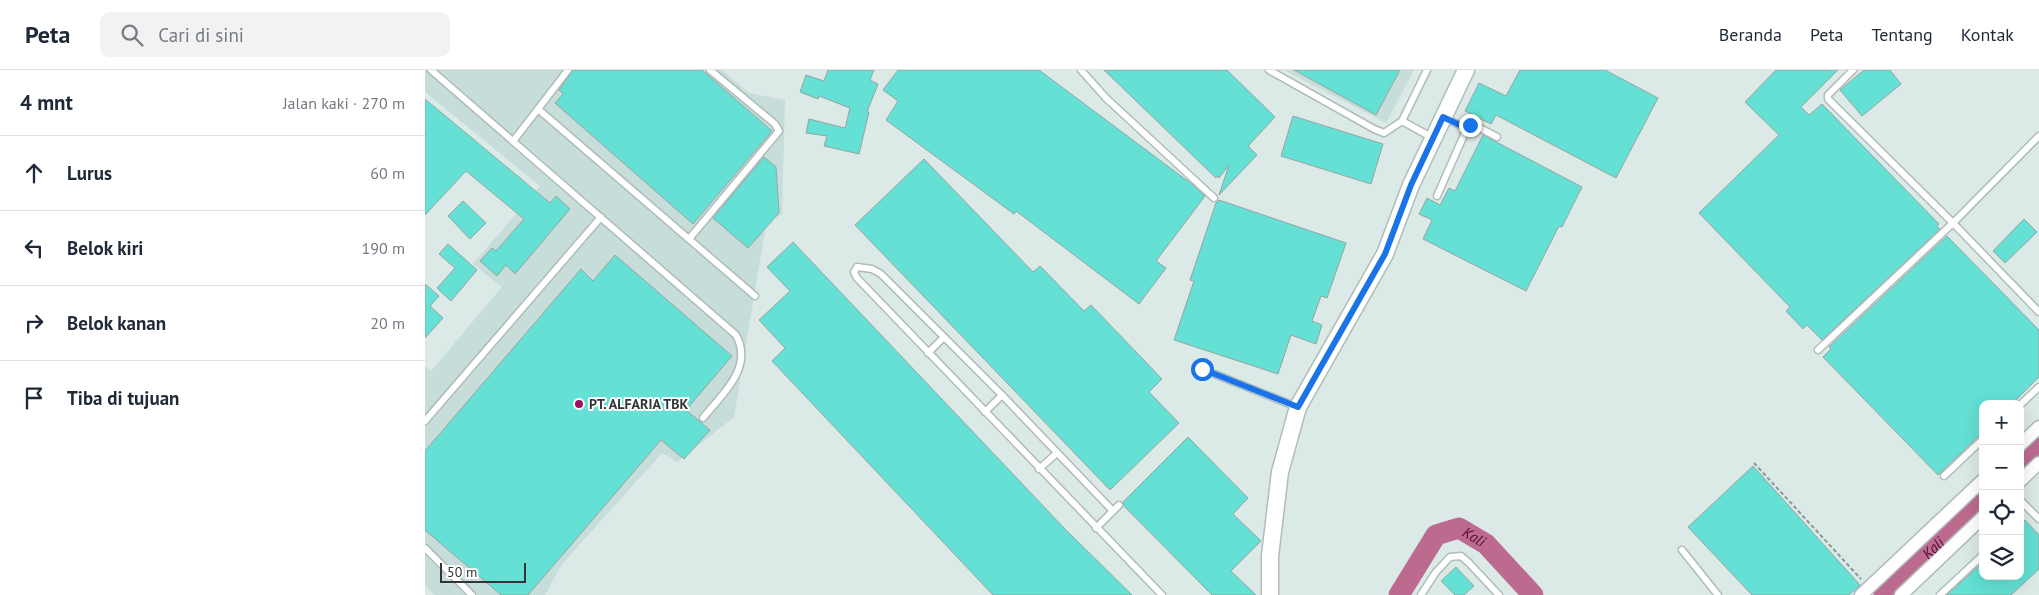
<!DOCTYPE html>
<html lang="id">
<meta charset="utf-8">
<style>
:root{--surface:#fff;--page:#f2f2f3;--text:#1f2937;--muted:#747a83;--line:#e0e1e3}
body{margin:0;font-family:"PT Sans",sans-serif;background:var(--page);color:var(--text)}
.controls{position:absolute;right:15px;bottom:15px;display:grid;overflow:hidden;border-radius:10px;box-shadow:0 5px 20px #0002}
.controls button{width:45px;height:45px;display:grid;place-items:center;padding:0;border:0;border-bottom:1px solid var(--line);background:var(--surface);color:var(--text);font:25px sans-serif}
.scale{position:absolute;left:15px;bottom:12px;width:86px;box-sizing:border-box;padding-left:5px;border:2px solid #303535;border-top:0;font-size:14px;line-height:18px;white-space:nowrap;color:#303535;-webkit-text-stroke:4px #fff;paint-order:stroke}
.stop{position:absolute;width:15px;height:15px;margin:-11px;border:4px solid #1a73e8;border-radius:50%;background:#fff}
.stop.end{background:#1a73e8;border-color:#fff;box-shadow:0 1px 5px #0008}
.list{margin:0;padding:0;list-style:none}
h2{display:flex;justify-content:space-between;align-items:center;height:65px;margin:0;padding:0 20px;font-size:21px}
h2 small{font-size:16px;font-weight:400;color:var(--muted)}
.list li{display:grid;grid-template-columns:32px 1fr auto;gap:15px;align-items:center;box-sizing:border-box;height:75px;padding:0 20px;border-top:1px solid var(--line)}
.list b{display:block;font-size:19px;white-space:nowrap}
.list em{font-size:16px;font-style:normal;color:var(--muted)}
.icon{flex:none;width:28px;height:28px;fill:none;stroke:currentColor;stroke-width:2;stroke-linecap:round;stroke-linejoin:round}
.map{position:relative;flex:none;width:1614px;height:525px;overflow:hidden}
header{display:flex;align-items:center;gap:30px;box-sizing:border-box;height:70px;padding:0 25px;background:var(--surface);border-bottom:1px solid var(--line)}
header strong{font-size:24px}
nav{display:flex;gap:28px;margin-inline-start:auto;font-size:18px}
.search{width:350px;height:45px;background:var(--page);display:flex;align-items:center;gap:12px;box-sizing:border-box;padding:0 18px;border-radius:10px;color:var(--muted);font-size:19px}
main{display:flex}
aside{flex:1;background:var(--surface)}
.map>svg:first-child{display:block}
</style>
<header>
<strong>Peta</strong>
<div class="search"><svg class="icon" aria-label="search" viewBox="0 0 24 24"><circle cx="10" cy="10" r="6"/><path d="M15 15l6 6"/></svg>Cari di sini</div>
<nav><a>Beranda</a><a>Peta</a><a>Tentang</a><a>Kontak</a></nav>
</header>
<main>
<aside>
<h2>4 mnt<small>Jalan kaki · 270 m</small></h2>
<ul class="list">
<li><svg class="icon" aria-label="ahead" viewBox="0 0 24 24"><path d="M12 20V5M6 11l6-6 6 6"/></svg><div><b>Lurus</b></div><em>60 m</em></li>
<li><svg class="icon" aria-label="left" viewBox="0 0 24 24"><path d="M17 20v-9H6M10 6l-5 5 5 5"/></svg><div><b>Belok kiri</b></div><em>190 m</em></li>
<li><svg class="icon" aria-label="right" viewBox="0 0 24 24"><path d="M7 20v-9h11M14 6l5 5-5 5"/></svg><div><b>Belok kanan</b></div><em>20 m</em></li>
<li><svg class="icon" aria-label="arrive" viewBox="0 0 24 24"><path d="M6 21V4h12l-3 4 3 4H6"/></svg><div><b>Tiba di tujuan</b></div></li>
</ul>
</aside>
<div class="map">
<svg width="1614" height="525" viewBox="0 0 1614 525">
<rect width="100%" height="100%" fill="#dbe9e7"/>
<!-- built -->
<g fill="#c6ddda">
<polygon points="0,0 297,0 324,23 360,30 357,145 342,149 309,347 252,392 237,383 137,494 120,525 10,525 0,516 0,296 6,301 77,217 48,194 115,116 0,22"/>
<polygon points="859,0 989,0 961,53"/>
</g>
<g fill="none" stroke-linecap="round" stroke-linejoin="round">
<!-- river -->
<g stroke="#bc6b8f" stroke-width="21">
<polyline points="1595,396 1614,378"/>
<path id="s1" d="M974 525 1011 465 1034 458 1061 474 1108 525"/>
<path id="s2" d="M1459 525 1558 431"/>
</g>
</g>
<!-- building -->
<g fill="#64e0d4" stroke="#97a4a2">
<polygon points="148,0 277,0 347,61 268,154 130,33 138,24 134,20"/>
<polygon points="403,0 449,0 445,10 453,14 442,42 444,42 434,84 399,76 402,66 381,63 384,49 420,58 425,38 394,26 393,29 375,22 381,5 399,11"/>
<polygon points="473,0 614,0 768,115 780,126 731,191 741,198 714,234 591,141 589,144 461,50 473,31 458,20"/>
<polygon points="679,0 802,0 850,47 823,76 832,85 794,125 804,95 794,108 793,106 791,108"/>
<polygon points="869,0 975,0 951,45"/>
<polygon points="1095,0 1180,0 1233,28 1191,108 1071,45 1066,54 1040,41 1054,13 1081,26"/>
<polygon points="1351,0 1413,0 1376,37 1384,45 1397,34 1514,154 1512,156 1515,159 1397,270 1382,255 1378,259 1361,241 1365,237 1274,143 1354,65 1320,32"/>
<polygon points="1439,0 1465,0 1476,14 1437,46 1415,20"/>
<polygon points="0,29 125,133 131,126 145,139 90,204 81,195 72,206 55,191 67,178 71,181 99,149 41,101 0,145"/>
<polygon points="868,46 958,74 946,114 856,86"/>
<polygon points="1058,65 1157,117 1137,157 1134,156 1101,221 998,169 1007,150 994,144 1002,128 1015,135 1024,118 1030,121"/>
<polygon points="339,87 351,97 354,143 323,178 288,148"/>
<polygon points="499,89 608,202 615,196 659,241 666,235 737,309 724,322 754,353 685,420 430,155"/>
<polygon points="794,130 921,173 902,228 896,226 887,251 897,255 891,274 866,265 853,304 749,270 769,211 765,210 791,133"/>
<polygon points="38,131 61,153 45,169 23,146"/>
<polygon points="1599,149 1612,162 1580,193 1568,181"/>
<polygon points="1522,166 1614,260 1614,307 1587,334 1558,334 1558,362 1513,405 1398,287 1406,279 1404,277"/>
<polygon points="368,172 640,459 707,525 568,525 347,291 360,278 334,250 365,221 342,197"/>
<polygon points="23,174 52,200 26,231 12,218 30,198 14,184"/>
<polygon points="190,185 307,286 261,340 285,360 259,389 236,370 103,525 76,525 0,460 0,381 156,199 168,211"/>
<polygon points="0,214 14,226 5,236 18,248 0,268"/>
<polygon points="763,367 823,428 808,444 836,471 806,501 831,525 787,525 699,436 698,432"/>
<polygon points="1328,396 1435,515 1424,525 1327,525 1263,457"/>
<polygon points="1600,450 1614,465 1614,499 1586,525 1522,525 1558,492 1558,506 1595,506 1595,455"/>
<polygon points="1031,497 1049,516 1039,525 1030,525 1016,511"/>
</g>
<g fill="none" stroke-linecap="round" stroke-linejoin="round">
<defs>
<g id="service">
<path d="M6 0 311 265C329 298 297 324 278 348"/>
<polyline points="656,0 681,28 789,128"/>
<polyline points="844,0 949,59 959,63 977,51 1008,68"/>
<polyline points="1428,0 1403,25 1403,29 1528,153 1614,242"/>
<polyline points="113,39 143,0"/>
<polyline points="1019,48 1041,58"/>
<polyline points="977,51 1002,0"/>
<polyline points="89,70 113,39 330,226"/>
<polyline points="1012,126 1043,56 1049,55 1072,67"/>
<polyline points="264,169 354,61 350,54 285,0"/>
<polyline points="1393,280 1528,153 1614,66"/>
<polyline points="503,283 519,267"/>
<polyline points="777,299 872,337"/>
<polyline points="1595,335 1614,317"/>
<polyline points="560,342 577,325"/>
<polyline points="0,351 176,147"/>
<polyline points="614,399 632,383"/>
<polyline points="1519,406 1558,369"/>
<polyline points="1595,430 1614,449"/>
<polyline points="688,441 577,325 456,204 447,199 432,197 429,202 432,208 737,525"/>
<polyline points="671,458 694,435"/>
<polyline points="0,478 47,525"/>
<polyline points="1257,480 1293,525"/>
<polyline points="996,525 1011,502 1025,487 1036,486 1044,493 1074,525"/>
<polyline points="1515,525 1558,485"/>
</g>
<g id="minor">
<polyline points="1595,375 1614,357"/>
<polyline points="1595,411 1614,393"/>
<polyline points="1436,525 1558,410"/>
<polyline points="1476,525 1558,447"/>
</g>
<polyline id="tertiary" points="845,525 845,486 855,402 873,337 960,184 986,115 1041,0"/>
</defs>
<!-- service casing -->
<use href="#service" stroke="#afbcba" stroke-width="9"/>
<!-- minor casing -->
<use href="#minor" stroke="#afbcba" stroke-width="15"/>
<!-- tertiary casing -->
<use href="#tertiary" stroke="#afbcba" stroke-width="19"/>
<!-- path -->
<polyline stroke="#8c9695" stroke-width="2" stroke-dasharray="4 2.5" stroke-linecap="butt" points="1329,393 1436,509"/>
<!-- service -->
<use href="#service" stroke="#fff" stroke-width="6"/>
<!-- minor -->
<use href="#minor" stroke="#fff" stroke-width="12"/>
<!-- tertiary -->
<use href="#tertiary" stroke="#fff" stroke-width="16"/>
</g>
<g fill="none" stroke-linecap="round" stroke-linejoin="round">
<!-- route -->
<polyline stroke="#1a73e8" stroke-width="6" points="777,299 873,337 960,184 986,115 1018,47 1041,58 1045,55"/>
</g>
<!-- markers -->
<circle fill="#9a0f60" stroke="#fff" stroke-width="2" cx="154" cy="334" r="5"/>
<g text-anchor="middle" stroke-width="4" stroke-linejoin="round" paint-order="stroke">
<!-- poi labels -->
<g font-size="14" font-weight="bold" fill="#303535" stroke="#fff" text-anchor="start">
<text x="164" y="339">PT. ALFARIA TBK</text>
</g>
<!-- water labels -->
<g font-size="15" font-style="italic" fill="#560b35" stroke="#fff">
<text dy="5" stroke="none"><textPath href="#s1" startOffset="112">Kali</textPath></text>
<text dy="5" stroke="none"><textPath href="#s2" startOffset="68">Kali</textPath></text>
</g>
</g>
</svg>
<div class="controls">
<button>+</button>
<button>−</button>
<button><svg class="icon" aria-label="locate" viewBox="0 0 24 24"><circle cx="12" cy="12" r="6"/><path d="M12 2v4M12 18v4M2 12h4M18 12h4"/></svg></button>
<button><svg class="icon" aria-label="layers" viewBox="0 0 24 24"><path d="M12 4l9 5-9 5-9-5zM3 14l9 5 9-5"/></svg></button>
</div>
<div class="scale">50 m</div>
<div class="stop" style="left:777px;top:299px"></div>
<div class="stop end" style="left:1045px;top:55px"></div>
</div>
</main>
